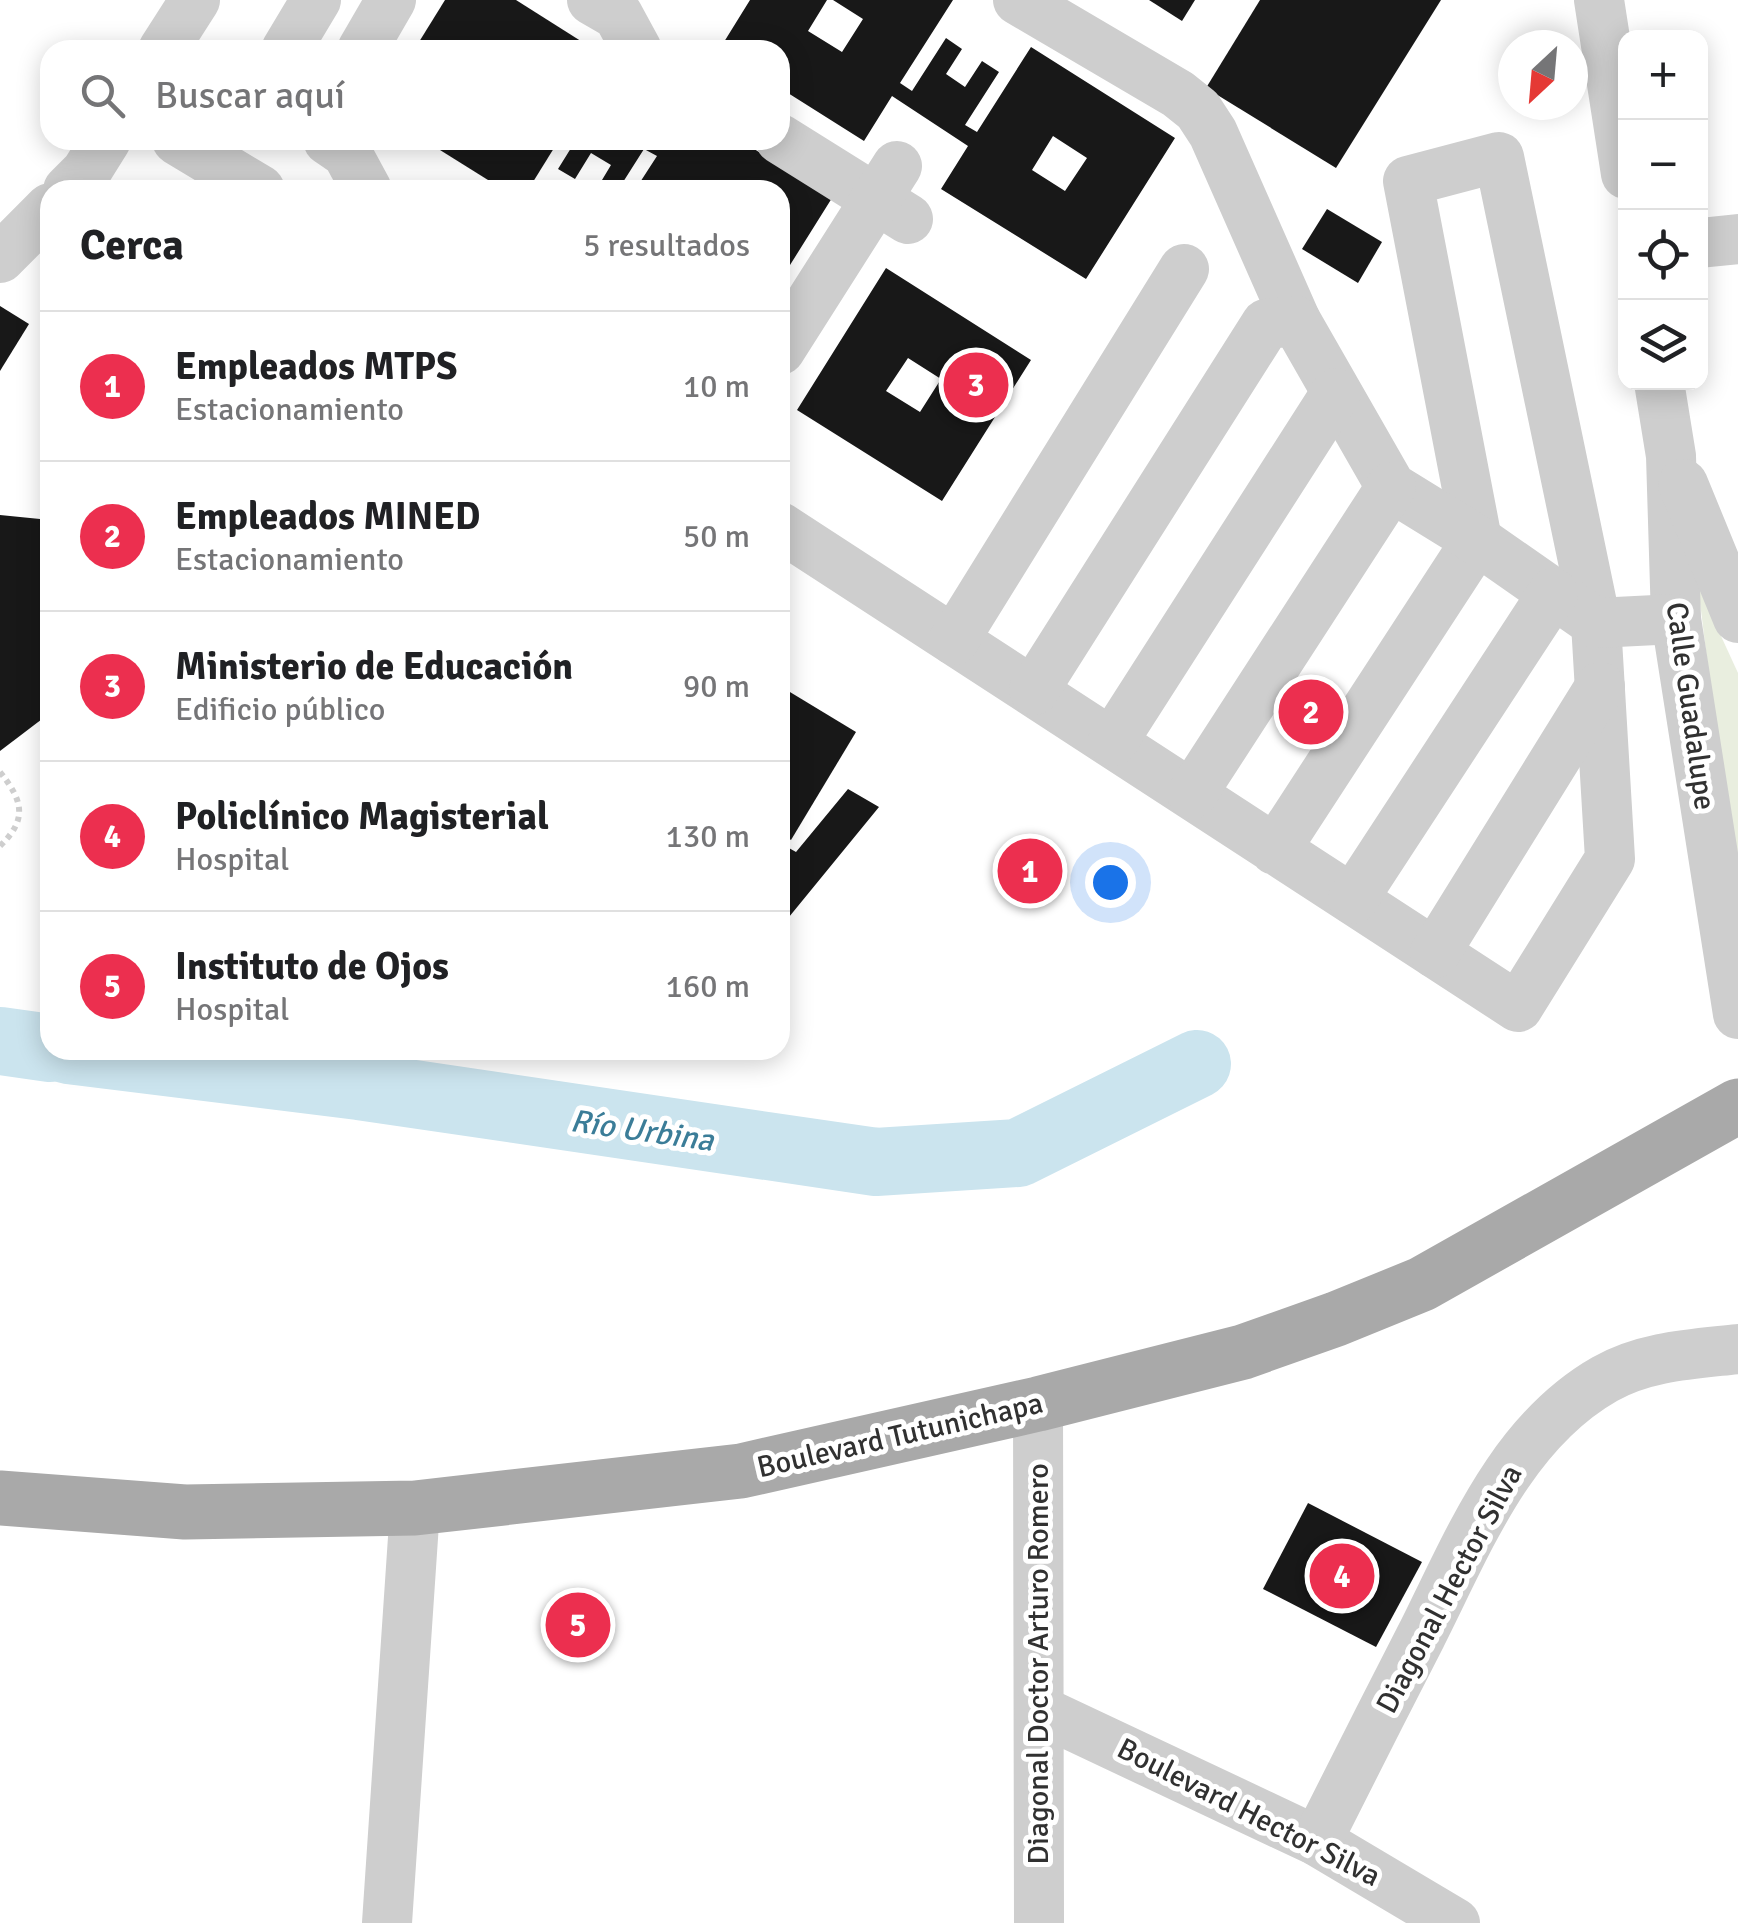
<!DOCTYPE html>
<html lang="es">
<meta charset="utf-8">
<style>
:root{--surface:#fff;--page:#f2f2f2;--text:#202124;--muted:#757577;--line:#e0e0e0;--accent:#ec2f4f}
body{margin:0;font-family:Signika,sans-serif;background:var(--page);color:var(--text)}
.controls{position:absolute;right:30px;top:30px;display:grid;overflow:hidden;border-radius:20px;box-shadow:0 5px 25px #0003}
.controls button{width:90px;height:90px;display:grid;place-items:center;padding:0;border:0;border-bottom:2px solid var(--line);background:var(--surface);color:var(--text);font:50px sans-serif}
.compass{position:absolute;left:1498px;top:30px;width:90px;height:90px;border-radius:50%;background:var(--surface);box-shadow:0 5px 25px #0003;rotate:206deg}
.you{position:absolute;left:1110px;top:882px;width:35px;height:35px;margin:-25px;border:8px solid #fff;border-radius:50%;background:#1a73e8;box-shadow:0 0 0 15px #1a73e833}
.badge{display:grid;place-items:center;width:65px;height:65px;border-radius:50%;background:var(--accent);color:#fff;font-size:32px;font-weight:700}
.pin{position:absolute;translate:-50% -50%;border:5px solid #fff;box-shadow:0 2px 10px #0006}
.list{margin:0;padding:0;list-style:none}
h2{display:flex;justify-content:space-between;align-items:center;height:130px;margin:0;padding:0 40px;font-size:42px}
h2 small{font-size:32px;font-weight:400;color:var(--muted)}
.list li{display:grid;grid-template-columns:65px 1fr auto;gap:30px;align-items:center;box-sizing:border-box;height:150px;padding:0 40px;border-top:2px solid var(--line)}
.list b{display:block;font-size:38px;white-space:nowrap}
.list p{margin:0;font-size:32px;white-space:nowrap;color:var(--muted)}
.list em{font-size:32px;font-style:normal;color:var(--muted)}
.icon{flex:none;width:55px;height:55px;fill:none;stroke:currentColor;stroke-width:2;stroke-linecap:round;stroke-linejoin:round}
.map{position:relative;flex:none;width:1738px;height:1923px;overflow:hidden}
.search{position:absolute;background:var(--surface);box-shadow:0 5px 25px #0003;left:40px;top:40px;width:750px;height:110px;display:flex;align-items:center;gap:25px;box-sizing:border-box;padding:0 35px;border-radius:30px;color:var(--muted);font-size:38px}
.panel{position:absolute;background:var(--surface);box-shadow:0 5px 25px #0003;left:40px;top:180px;width:750px;height:880px;border-radius:30px}
.map>svg:first-child{display:block}
</style>
<div class="map">
<svg width="1738" height="1923" viewBox="0 0 1738 1923">
<rect width="100%" height="100%" fill="#fff"/>
<!-- green -->
<polygon fill="#e9eedf" points="1698,586 1738,673 1738,911"/>
<g fill="none" stroke-linecap="round" stroke-linejoin="round">
<!-- river -->
<g stroke="#cbe4ee" stroke-width="68">
<polyline points="0,1041 50,1048"/>
<polyline points="68,1050 359,1086 876,1162 1018,1153 1197,1064"/>
</g>
</g>
<!-- building -->
<g fill="#181818" fill-rule="evenodd">
<polygon points="445,0 516,0 595,50 414,50"/>
<path d="M750 0H827L808 31 842 52 863 19 833 0H953L900 83 912 91 946 38 962 49 946 74 965 87 982 61 999 72 965 125 977 132 1031 47 1175 138 1086 279 941 189 968 146 892 96 864 141 780 88V50H719ZM1053 136 1087 158 1065 191 1032 170Z"/>
<polygon points="1149,0 1195,0 1182,21"/>
<polygon points="1260,0 1441,0 1336,168 1206,88"/>
<polygon points="424,140 559,140 528,190 504,190"/>
<polygon points="576,140 659,140 664,144 667,140 740,140 832,198 780,281 780,190 635,190 657,156 644,149 618,190 596,190 611,165 591,153 575,179 558,169"/>
<polygon points="1327,209 1382,242 1358,283 1302,249"/>
<path d="M886 268 1031 360 942 501 797 410ZM908 358 941 379 920 412 886 391Z"/>
<polygon points="0,306 29,324 0,371"/>
<polygon points="0,515 50,520 50,713 0,751"/>
<polygon points="780,686 856,732 791,840 780,833"/>
<polygon points="848,789 879,807 780,928 780,843 796,852"/>
<polygon points="1308,1503 1422,1562 1376,1647 1263,1589"/>
</g>
<g fill="none" stroke-linecap="round" stroke-linejoin="round">
<!-- path -->
<path stroke="#cecece" stroke-width="6" stroke-dasharray="5 5" stroke-linecap="butt" d="M0 772C23 801 28 819 0 846"/>
<!-- minor -->
<g stroke="#cecece" stroke-width="50">
<polyline points="592,0 618,15 637,50"/>
<polyline points="1018,0 1178,94 1198,110 1213,133 1296,321"/>
<polyline points="1599,0 1626,174"/>
<polyline points="163,50 195,0"/>
<polyline points="286,50 316,0"/>
<polyline points="362,50 391,0"/>
<polyline points="780,139 908,219"/>
<polyline points="177,140 260,190"/>
<polyline points="328,140 347,153 367,190"/>
<polyline points="68,190 86,172 106,140"/>
<polyline points="1700,243 1738,239"/>
<polyline points="0,258 50,208"/>
<polyline points="780,350 897,166"/>
<polyline points="1659,382 1671,456 1676,619 1738,1014"/>
<polyline points="1683,484 1738,618"/>
<polyline points="780,527 1518,1007 1610,859 1596,623 1499,157 1408,181 1477,540 1275,850"/>
<polyline points="954,640 1184,269"/>
<polyline points="1034,690 1266,324 1296,321 1391,487 1477,540 1596,623 1676,619"/>
<polyline points="1113,741 1336,393"/>
<polyline points="1192,794 1391,487"/>
<polyline points="1353,899 1553,593"/>
<polyline points="1435,953 1600,687"/>
<polyline points="1038,1404 1039,1923"/>
<polyline points="1039,1710 1317,1841 1455,1923"/>
<path d="M1317 1841C1351 1773 1386 1704 1421 1636 1468 1543 1510 1433 1605 1379 1645 1356 1693 1354 1738 1349"/>
<polyline points="387,1923 415,1508"/>
</g>
<!-- major -->
<polyline stroke="#a9a9a9" stroke-width="55" points="0,1498 185,1512 415,1508 741,1471 1038,1404 1243,1352 1336,1319 1422,1284 1738,1106"/>
</g>
<g text-anchor="middle" stroke-width="10" stroke-linejoin="round" paint-order="stroke">
<!-- street labels -->
<g font-size="30" fill="#313131" stroke="#fff">
<text transform="translate(1691 706) rotate(82)" y="10">Calle Guadalupe</text>
<text transform="translate(900 1435) rotate(-13)" y="10">Boulevard Tutunichapa</text>
<text transform="translate(1449 1589) rotate(-62)" y="10">Diagonal Hector Silva</text>
<text transform="translate(1038 1664) rotate(-90)" y="10">Diagonal Doctor Arturo Romero</text>
<text transform="translate(1249 1812) rotate(27)" y="10">Boulevard Hector Silva</text>
</g>
<!-- water labels -->
<g font-size="32" font-style="italic" fill="#3b7d98" stroke="#fff">
<text transform="translate(642 1130) rotate(8)" y="11">Río Urbina</text>
</g>
</g>
</svg>
<div class="controls">
<button>+</button>
<button>−</button>
<button><svg class="icon" aria-label="locate" viewBox="0 0 24 24"><circle cx="12" cy="12" r="6"/><path d="M12 2v4M12 18v4M2 12h4M18 12h4"/></svg></button>
<button><svg class="icon" aria-label="layers" viewBox="0 0 24 24"><path d="M12 4l9 5-9 5-9-5zM3 14l9 5 9-5"/></svg></button>
</div>
<svg class="compass" viewBox="-18 -18 36 36"><path d="M0-13l5 13h-10z" fill="#e53935"/><path d="M0 13l5-13h-10z" fill="#757577"/></svg>
<div class="you"></div>
<div class="pin badge" style="left:1030px;top:871px">1</div>
<div class="pin badge" style="left:1311px;top:712px">2</div>
<div class="pin badge" style="left:976px;top:385px">3</div>
<div class="pin badge" style="left:1342px;top:1576px">4</div>
<div class="pin badge" style="left:578px;top:1625px">5</div>
<div class="search"><svg class="icon" aria-label="search" viewBox="0 0 24 24"><circle cx="10" cy="10" r="6"/><path d="M15 15l6 6"/></svg>Buscar aquí</div>
<section class="panel">
<h2>Cerca<small>5 resultados</small></h2>
<ul class="list">
<li><span class="badge">1</span><div><b>Empleados MTPS</b><p>Estacionamiento</p></div><em>10 m</em></li>
<li><span class="badge">2</span><div><b>Empleados MINED</b><p>Estacionamiento</p></div><em>50 m</em></li>
<li><span class="badge">3</span><div><b>Ministerio de Educación</b><p>Edificio público</p></div><em>90 m</em></li>
<li><span class="badge">4</span><div><b>Policlínico Magisterial</b><p>Hospital</p></div><em>130 m</em></li>
<li><span class="badge">5</span><div><b>Instituto de Ojos</b><p>Hospital</p></div><em>160 m</em></li>
</ul>
</section>
</div>
